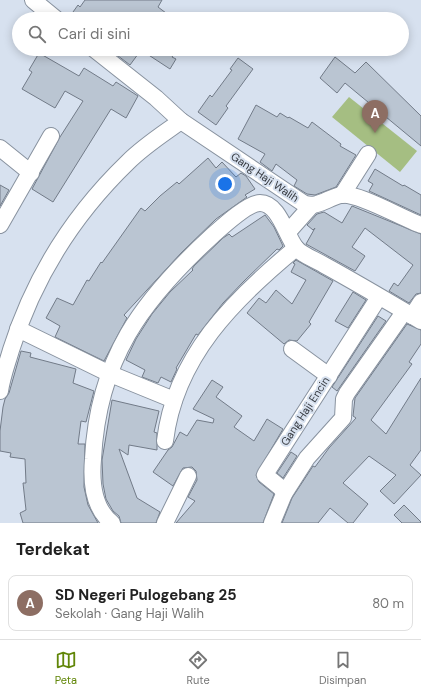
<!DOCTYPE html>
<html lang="id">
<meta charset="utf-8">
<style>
:root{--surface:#fff;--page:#f6f6f6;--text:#222;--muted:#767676;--line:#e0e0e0;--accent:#618608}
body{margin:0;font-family:"DM Sans",sans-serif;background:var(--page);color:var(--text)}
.you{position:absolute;left:225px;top:184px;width:14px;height:14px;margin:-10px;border:3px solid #fff;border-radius:50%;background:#1a73e8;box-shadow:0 0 0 6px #1a73e833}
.badge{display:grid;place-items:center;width:26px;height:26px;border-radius:50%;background:var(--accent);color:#fff;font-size:13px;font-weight:700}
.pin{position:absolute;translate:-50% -33px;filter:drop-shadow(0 1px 2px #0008)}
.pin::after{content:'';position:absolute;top:21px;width:14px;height:12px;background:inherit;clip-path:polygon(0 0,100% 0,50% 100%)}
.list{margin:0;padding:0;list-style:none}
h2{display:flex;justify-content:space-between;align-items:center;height:52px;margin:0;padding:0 16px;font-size:17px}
h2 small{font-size:13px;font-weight:400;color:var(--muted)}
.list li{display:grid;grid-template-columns:26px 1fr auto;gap:12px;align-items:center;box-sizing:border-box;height:56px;margin:0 8px 8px;padding:0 8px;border:1px solid var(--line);border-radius:8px}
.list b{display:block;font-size:15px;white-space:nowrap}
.list p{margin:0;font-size:13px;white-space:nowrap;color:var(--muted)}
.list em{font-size:13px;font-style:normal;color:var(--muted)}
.icon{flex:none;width:22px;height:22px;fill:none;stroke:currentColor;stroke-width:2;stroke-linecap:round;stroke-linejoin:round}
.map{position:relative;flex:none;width:421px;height:523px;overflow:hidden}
.search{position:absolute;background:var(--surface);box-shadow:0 2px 10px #0003;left:12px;right:12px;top:12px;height:44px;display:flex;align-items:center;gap:10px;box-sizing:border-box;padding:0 14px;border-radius:22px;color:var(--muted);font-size:15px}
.sheet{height:116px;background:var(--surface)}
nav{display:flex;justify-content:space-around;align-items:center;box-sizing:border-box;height:56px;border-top:1px solid var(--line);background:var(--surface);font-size:11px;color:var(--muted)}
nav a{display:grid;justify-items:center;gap:2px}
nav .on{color:var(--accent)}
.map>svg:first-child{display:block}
</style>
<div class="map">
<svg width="421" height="523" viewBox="0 0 421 523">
<rect width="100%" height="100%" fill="#d7e1ef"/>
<!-- green -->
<polygon fill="#a5be82" points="349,97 417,151 400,172 332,117"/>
<!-- building -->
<g fill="#bac5d2" stroke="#727b88">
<polygon points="85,0 162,0 158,7 174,19 68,19 78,5 80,7"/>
<polygon points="109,49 178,49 172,57 176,59 170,69 141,50 130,65"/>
<polygon points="39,53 79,76 84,68 113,86 116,82 138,96 126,118 111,109 53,202 32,189 60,137 83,101 65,91 55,108 22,89 32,72 29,70"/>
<polygon points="335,57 355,73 366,62 421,116 421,146 345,83 337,93 320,78"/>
<polygon points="238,58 253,69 226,106 228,108 216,125 198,112 210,95 212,97 232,70 230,69"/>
<polygon points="256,105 277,117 280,113 288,118 289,117 308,128 312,122 341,144 340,146 356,155 336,187 315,195 307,194 294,186 297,180 276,164 272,171 260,162 265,154 238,139"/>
<polygon points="208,158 216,168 222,162 236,177 241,173 246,176 255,189 245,195 247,197 216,219 181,253 124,315 127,318 104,361 55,337 60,326 46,318 57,298 73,305 87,280 89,281 101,262 102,263 141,208 145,211 160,196 177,182 179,184"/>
<polygon points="375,169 403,186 404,185 421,195 421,215 369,191 373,184 368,181"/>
<polygon points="0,185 9,190 0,206"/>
<polygon points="352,206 421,234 421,293 416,294 409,303 389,291 394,283 398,286 413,265 365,228 352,247 365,256 355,271 306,244 315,228 313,230 307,225 317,214 324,212 342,223"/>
<polygon points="265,215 274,227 283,246 279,250 277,249 244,281 223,303 198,335 196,334 176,368 177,369 171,382 161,377 158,383 142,377 145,370 126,360 136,339 152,314 170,292 193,270 192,269 194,266 223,238 229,234 232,237"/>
<polygon points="296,260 333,281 309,322 311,324 297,341 289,340 284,344 247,313 259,298 266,303 276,290 292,304 306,280 291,272 295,264 293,263"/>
<polygon points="353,292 366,300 348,328 335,321"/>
<polygon points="378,316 386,321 337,391 332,387"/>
<polygon points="407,324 421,330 421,344 409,362 412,364 371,420 386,434 421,378 421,450 410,465 421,475 394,504 380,491 396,475 369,456 343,483 368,504 353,523 348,523 330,508 318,523 282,523 292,498 313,466 315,467 329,448 356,418 353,416 355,398"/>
<polygon points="21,351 31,353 30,357 76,369 73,383 94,391 86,422 81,421 78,444 85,444 84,487 88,505 98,523 23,523 20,513 26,510 23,483 26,483 25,459 10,457 11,453 0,451 0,431 3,407 5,399 9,393"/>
<polygon points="212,380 223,387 216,397 242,416 234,427 254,441 267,419 283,429 256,475 259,482 274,494 263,523 176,523 195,501 188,497 197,480 196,471 192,467 183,468 173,486 153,472 168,450 172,447 180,432 187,436 197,420 213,423 214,419 193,409"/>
<polygon points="112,400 159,411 154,432 157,433 157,450 129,445 128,455 119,449 137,498 160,512 156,523 121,523 119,516 113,511 106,499 103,484 102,460"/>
<polygon points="291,452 297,456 283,478 277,473"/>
<polygon points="404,505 421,522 421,523 402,523 394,515"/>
</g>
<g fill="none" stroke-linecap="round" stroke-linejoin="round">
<defs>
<g id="minor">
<polyline points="33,0 56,19"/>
<path d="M94 49 156 98 181 121 303 203C317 209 327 198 341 195 358 192 403 219 421 225"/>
<polyline points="0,148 31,173"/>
<polyline points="342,195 368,154"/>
<polyline points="0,225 51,136"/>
<polyline points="288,232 312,205"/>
<polyline points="412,316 421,302"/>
<polyline points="18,329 108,373 174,400"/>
<polyline points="292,349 329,376"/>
<path d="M0 391C2 377 7 364 11 350 34 277 73 215 128 162 144 146 163 134 181 121"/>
<path d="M165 441C175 357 234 299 296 248"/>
<polyline points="284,494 307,458 343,418 344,399 347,393 404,312"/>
<path d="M112 523C93 508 91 482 93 459 98 359 141 301 213 235 222 227 248 203 260 203 279 203 286 236 296 248 302 255 316 260 324 265 357 283 389 302 421 321"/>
<polyline points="165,523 188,476"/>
<polyline points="272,523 284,494 281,488 265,475 266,473 379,297"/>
</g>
</defs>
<!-- minor casing -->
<use href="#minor" stroke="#88929f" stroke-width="18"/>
<!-- minor -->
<use href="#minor" stroke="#fff" stroke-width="16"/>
</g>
<g text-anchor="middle" stroke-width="4" stroke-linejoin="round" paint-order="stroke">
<!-- street labels -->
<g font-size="11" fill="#363a40" stroke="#d7e1ef">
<text transform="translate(265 177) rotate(34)" y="4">Gang Haji Walih</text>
<text transform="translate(305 411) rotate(-57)" y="4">Gang Haji Encin</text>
</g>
</g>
</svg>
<div class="you"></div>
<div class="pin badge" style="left:375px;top:133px;background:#8d6e63">A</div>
<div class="search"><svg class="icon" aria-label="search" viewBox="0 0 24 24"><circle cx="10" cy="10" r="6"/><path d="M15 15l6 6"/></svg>Cari di sini</div>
</div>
<section class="sheet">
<h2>Terdekat<small></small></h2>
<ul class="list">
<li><span class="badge" style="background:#8d6e63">A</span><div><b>SD Negeri Pulogebang 25</b><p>Sekolah · Gang Haji Walih</p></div><em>80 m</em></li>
</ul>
</section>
<nav>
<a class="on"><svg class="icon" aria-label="map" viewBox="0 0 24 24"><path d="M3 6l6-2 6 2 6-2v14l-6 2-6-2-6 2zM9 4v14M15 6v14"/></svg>Peta</a>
<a><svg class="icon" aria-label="directions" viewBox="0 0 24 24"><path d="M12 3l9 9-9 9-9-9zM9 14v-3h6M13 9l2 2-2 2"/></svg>Rute</a>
<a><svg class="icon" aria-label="saved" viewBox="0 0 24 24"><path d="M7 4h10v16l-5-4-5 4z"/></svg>Disimpan</a>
</nav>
